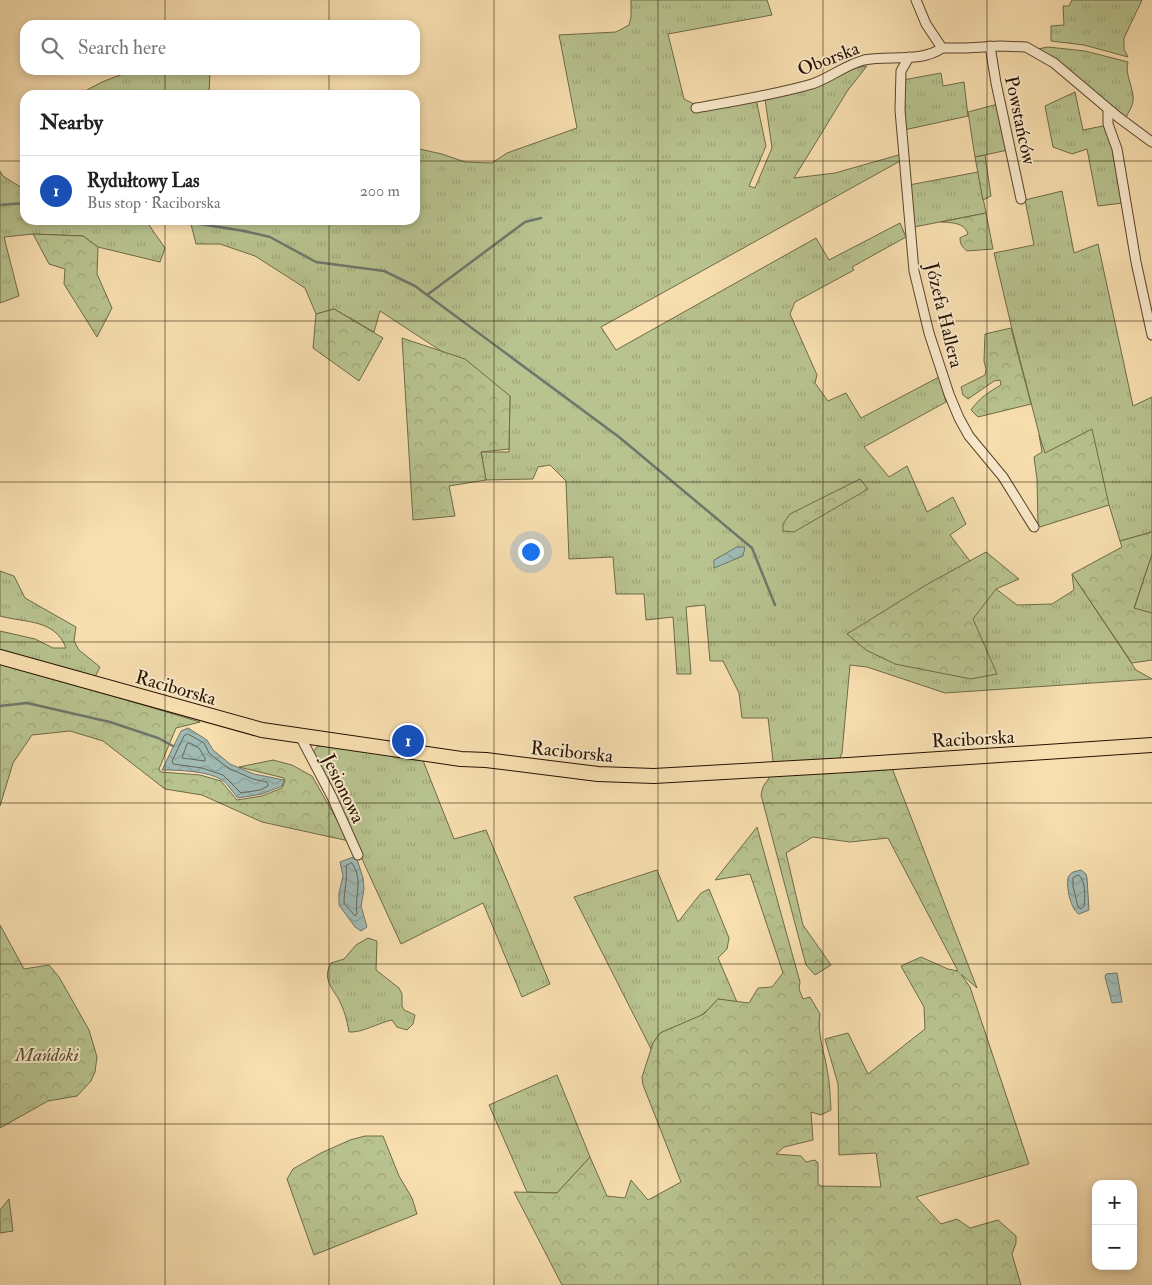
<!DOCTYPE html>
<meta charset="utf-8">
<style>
:root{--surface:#fff;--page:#f2f2f2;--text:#222;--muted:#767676;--line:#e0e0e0;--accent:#1a73e8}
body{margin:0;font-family:"IM FELL Double Pica",serif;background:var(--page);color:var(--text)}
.controls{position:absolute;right:15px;bottom:15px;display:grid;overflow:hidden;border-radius:10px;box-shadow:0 2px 8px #0003}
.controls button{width:45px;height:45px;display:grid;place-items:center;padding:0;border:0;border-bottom:1px solid var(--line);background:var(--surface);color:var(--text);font:25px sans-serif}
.you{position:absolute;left:530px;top:551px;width:18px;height:18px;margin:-12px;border:4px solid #fff;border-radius:50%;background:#1a73e8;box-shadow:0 0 0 8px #1a73e833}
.badge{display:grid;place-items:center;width:32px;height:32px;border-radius:50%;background:var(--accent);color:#fff;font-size:16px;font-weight:700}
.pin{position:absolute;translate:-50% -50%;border:2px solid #fff;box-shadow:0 1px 5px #0006}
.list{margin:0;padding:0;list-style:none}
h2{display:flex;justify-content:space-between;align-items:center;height:65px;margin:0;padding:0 20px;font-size:21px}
h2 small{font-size:16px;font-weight:400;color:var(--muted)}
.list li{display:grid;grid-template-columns:32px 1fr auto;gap:15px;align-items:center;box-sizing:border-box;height:70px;padding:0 20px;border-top:1px solid var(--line)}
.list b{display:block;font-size:19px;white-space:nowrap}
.list p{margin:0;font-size:16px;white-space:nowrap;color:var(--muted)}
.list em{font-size:16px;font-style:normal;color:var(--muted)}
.icon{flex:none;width:28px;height:28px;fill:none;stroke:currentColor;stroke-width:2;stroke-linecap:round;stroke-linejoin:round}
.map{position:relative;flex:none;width:1152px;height:1285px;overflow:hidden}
.search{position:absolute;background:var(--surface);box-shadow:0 2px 8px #0003;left:20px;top:20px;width:400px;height:55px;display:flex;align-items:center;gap:12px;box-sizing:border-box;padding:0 18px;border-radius:15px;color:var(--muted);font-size:19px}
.panel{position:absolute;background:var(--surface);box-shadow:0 2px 8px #0003;left:20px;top:90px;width:400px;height:135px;border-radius:15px}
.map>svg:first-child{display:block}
</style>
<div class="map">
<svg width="1152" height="1285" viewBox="0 0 1152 1285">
<defs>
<pattern id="grass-tufts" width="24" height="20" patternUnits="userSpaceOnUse" patternTransform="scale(1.25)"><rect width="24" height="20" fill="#b8c38f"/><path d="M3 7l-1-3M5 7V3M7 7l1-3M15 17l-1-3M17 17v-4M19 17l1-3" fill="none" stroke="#9ea67a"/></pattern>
<pattern id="forest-crowns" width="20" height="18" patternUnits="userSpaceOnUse" patternTransform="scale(1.25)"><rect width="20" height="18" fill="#b8c38f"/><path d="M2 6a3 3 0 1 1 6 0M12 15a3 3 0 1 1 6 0" fill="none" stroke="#9ea67a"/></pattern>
<pattern id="water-waves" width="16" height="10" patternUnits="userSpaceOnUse" patternTransform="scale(1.25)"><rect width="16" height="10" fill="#a0bab4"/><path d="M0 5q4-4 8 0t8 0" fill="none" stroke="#8a9f99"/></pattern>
</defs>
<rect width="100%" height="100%" fill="#f8dfb0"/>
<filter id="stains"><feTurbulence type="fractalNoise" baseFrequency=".004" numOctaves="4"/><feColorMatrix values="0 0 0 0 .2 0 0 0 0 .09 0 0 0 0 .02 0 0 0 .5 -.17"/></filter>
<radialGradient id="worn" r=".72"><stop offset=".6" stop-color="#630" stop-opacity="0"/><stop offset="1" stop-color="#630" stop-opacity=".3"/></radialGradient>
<!-- grass -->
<g fill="url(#grass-tufts)" stroke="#6f6a48">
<polygon points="631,0 767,0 772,15 668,34 684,99 694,104 696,111 756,99 766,146 749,186 755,188 772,148 765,99 819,86 854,68 867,66 848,90 794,178 835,173 902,154 902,160 601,327 616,350 816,238 829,260 900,223 906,237 852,267 854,270 795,302 790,314 817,375 815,383 828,401 846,393 861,418 939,377 946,402 864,447 889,477 907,466 927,512 953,497 966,524 950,535 970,561 974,572 1017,605 1052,604 1074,590 1072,574 1136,670 1152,679 945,693 867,667 850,665 842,753 836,766 774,769 768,718 742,718 739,693 723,661 710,661 705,605 686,607 691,674 677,674 673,617 646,620 644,594 616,594 613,557 569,559 566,481 550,465 538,467 533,479 486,480 481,452 509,452 510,396 380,311 374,332 334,309 316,314 305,288 255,256 220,244 196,244 190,220 415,220 415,148 442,154 465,162 492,163 507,153 577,128 559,35 616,32 629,25 631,17"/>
<polygon points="1072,0 1142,0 1124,38 1124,49 1128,57 1084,45 1051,41 1051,26 1064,25 1063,6 1069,6"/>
<path d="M1048 47 1085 51 1128 62C1124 75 1135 89 1133 102 1132 107 1128 113 1126 117L1064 67 1038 49Z"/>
<polygon points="133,70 210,70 209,95 87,95 87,90 102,82"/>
<polygon points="941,73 943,86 964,82 968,116 904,130 903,80"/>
<polygon points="1075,92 1083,130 1103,126 1106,127 1110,134 1123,203 1098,206 1087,149 1072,154 1053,147 1045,106"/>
<polygon points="998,104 1008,150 975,157 968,112"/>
<polygon points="0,171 3,176 25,190 25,220 150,220 149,225 165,248 160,262 98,247 83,236 33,234 4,237 19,296 0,303"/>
<polygon points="978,172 986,213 914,227 909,185"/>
<polygon points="1062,191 1074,253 1098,244 1133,406 1152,397 1152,532 1120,541 1109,505 1044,453 1012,329 994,253 1034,245 1025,200"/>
<polygon points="1152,554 1152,613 1134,609"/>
<path d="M0 571 14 576 25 598 76 627 74 641 79 650 100 667 92 683 0 657V631L35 639 53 648H66C55 619 26 623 0 616Z"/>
<polygon points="323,745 422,758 454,839 486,830 550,984 522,997 483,903 401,944 313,752 317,747"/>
<path d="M657 870 678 922 701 893 709 889 729 938 727 949 718 958 737 1002 718 999C713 1004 709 1010 704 1013 686 1028 660 1023 651 1049L574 897Z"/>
<path d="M368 938 377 941 376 970 399 988 402 994V1006L404 1010 415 1015 413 1024 407 1030 397 1027 392 1020C378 1023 362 1033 349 1032 347 1020 344 1009 338 998 330 986 323 977 331 963L344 959 356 945Z"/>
<polygon points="557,1075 590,1157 557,1193 527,1192 489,1105"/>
</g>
<!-- forest -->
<g fill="url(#forest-crowns)" stroke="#6f6a48">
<polygon points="985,155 991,196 983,200 975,157"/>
<path d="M986 213 993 249 967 251C962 247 960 244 960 238L968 234C964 222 952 223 941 222Z"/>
<polygon points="33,234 83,236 98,247 97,274 112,308 97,337 64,284 65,269 49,264"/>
<polygon points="334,309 383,338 359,381 313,348 316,314"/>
<path d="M1011 328 1031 404 978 417 971 410C979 398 989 392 1001 385L1000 380 994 381 968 399 963 395 961 387 985 375 986 369 984 361 985 334Z"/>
<polygon points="402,338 465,359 510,396 509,449 481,452 486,480 449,486 455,516 413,520"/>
<polygon points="1092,429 1109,505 1040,527 1038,524 1037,479 1034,457 1042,452 1039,435 1045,453"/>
<polygon points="860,479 868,489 794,532 783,531 783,524 790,514"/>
<polygon points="1152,532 1152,554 1134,608 1152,613 1152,660 1132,663 1072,574 1122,547 1120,541"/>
<polygon points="986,552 1019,579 996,589 973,619 997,674 971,679 895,664 866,650 847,634 926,585"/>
<polygon points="0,662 200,722 176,728 159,769 161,772 200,775 221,781 237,800 262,796 282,788 285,781 284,778 239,767 273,760 292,765 312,776 349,841 262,822 202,795 165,789 103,741 70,731 32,735 13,763 0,806"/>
<path d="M892 768 977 988 961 974 970 987 1029 1164 916 1197 941 1224 957 1219 970 1228 998 1220 1016 1236V1243L1012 1254 1021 1285H562L514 1192 557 1193 590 1157 607 1196 625 1198 631 1180 648 1200 681 1182 643 1085 642 1077 653 1043 660 1033 704 1014 718 999 749 1003 758 988 772 987 783 973 750 874 715 880 757 827 800 982 799 989 803 999 810 997 820 1014C817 1033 824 1051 827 1069 830 1083 830 1096 831 1110L821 1115 811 1112 813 1140 784 1147 776 1154 801 1156 806 1162 815 1160 818 1163V1183L820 1186 881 1187 876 1153 839 1155 838 1084 825 1039 848 1033 868 1074 925 1029 924 1007 901 966 921 957 948 969 958 971 888 838 850 842 813 837 786 853 803 925 831 965 815 975 806 965 761 795 763 787 771 775Z"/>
<polygon points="0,925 24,969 49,965 59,977 89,1030 97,1057 95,1072 91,1081 77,1096 48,1101 0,1128"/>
<polygon points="365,1136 383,1136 399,1176 412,1198 417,1214 314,1255 287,1179 293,1169 321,1153 350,1140"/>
<polygon points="9,1199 13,1231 0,1233 0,1210"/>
</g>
<!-- water -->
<g fill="url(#water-waves)" stroke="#6f776c">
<polygon points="737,547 745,547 743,556 714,568 714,560"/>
<path d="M188 728 207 740 213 750 230 764 254 774 284 780 282 786 262 794 238 798C233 793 228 784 222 780 209 771 178 770 162 770L181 731Z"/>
<polygon points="356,856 363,878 364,889 361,906 367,927 361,931 355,927 339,905 339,893 343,876 340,862"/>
<path d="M1081 870 1086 874 1087 878 1089 910 1079 914C1071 910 1066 888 1068 878 1069 875 1070 874 1073 872Z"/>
<polygon points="1117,973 1122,1002 1112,1003 1105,977 1106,974"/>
</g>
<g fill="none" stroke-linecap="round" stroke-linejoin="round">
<!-- shore -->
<g stroke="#63665a" stroke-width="1">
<polygon points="188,734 204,743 209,753 228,768 253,779 267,782 268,786 260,790 241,793 223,775 202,768 173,764 172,761 184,736"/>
<polygon points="190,743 199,748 205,758 205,761 182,758 187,744"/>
<path d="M352 863C364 881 354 895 357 914L355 916 344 903C344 890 348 879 346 866Z"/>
<path d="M1079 875C1086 882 1085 897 1084 906L1081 909 1078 907 1073 886V878Z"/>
</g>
<!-- stream -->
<g stroke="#6f776c" stroke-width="2.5">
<polyline points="0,205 25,203"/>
<polyline points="175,220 244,231 270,237 316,262 384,271 415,286 619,437 752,548 775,605"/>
<polyline points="427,295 525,222 541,218"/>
<polyline points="0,706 27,703 110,722 158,738 173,746"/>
</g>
<defs>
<g id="street">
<polyline points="916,0 926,24 942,48"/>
<polyline points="990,46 996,83 1021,199"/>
<polyline points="942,48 966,48 1000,46 1026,47 1054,63 1118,117 1152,142"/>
<polyline points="909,57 901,71 900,110 914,271 929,333 949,394 959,418 969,436 1003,477 1034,527"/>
<path d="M696 108C734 101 774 95 812 84 830 78 845 65 864 60 888 55 921 63 942 48"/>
<polyline points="1108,109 1108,124 1117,149 1136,262 1152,335"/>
<polyline points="300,736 332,797 358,855"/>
</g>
<polyline id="primary" points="0,657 262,730 461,759 486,760 598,774 654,776 848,765 1152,745"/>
</defs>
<!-- street casing -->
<use href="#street" stroke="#5a452c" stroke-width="11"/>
<!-- primary casing -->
<use href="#primary" stroke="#261200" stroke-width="16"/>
<!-- street -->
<use href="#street" stroke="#faeacc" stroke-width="9"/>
<!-- primary -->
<use href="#primary" stroke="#f8dfb0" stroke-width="14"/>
</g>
<!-- grid -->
<path fill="none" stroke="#261200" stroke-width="1" stroke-opacity="0.55" d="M165 0V25M329 0V25M494 0V1285M658 0V1285M823 0V1285M987 0V1285M165 70V95M329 70V95M0 161H25M415 161H1152M165 220V1285M329 220V1285M0 321H1152M0 482H1152M0 642H1152M0 803H1152M0 964H1152M0 1124H1152"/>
<g text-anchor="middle" stroke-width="4" stroke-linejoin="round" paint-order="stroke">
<!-- street labels -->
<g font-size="19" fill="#261200" stroke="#faeacc">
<text transform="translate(828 58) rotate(-21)" y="7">Oborska</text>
<text transform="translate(1021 120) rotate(78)" y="7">Powstańców</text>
<text transform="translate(945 315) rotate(76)" y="7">Józefa Hallera</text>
<text transform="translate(176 687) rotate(16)" y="7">Raciborska</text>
<text transform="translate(973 738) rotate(-3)" y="7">Raciborska</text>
<text transform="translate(572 751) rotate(6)" y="7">Raciborska</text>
<text transform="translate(344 788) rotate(64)" y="7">Jesionowa</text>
</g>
<!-- park labels -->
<g font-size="19" font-style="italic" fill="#595032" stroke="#faeacc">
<text x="47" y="1061">Mańdoki</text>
</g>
</g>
<rect width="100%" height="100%" filter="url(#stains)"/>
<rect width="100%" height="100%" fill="url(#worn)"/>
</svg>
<div class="controls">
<button>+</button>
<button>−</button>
</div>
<div class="you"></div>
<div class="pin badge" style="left:408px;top:741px;background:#1a4fb4">1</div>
<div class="search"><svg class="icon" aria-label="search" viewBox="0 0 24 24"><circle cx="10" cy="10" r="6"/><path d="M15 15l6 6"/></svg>Search here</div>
<section class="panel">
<h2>Nearby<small></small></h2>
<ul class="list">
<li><span class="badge" style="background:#1a4fb4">1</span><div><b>Rydułtowy Las</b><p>Bus stop · Raciborska</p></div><em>200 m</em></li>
</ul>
</section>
</div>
